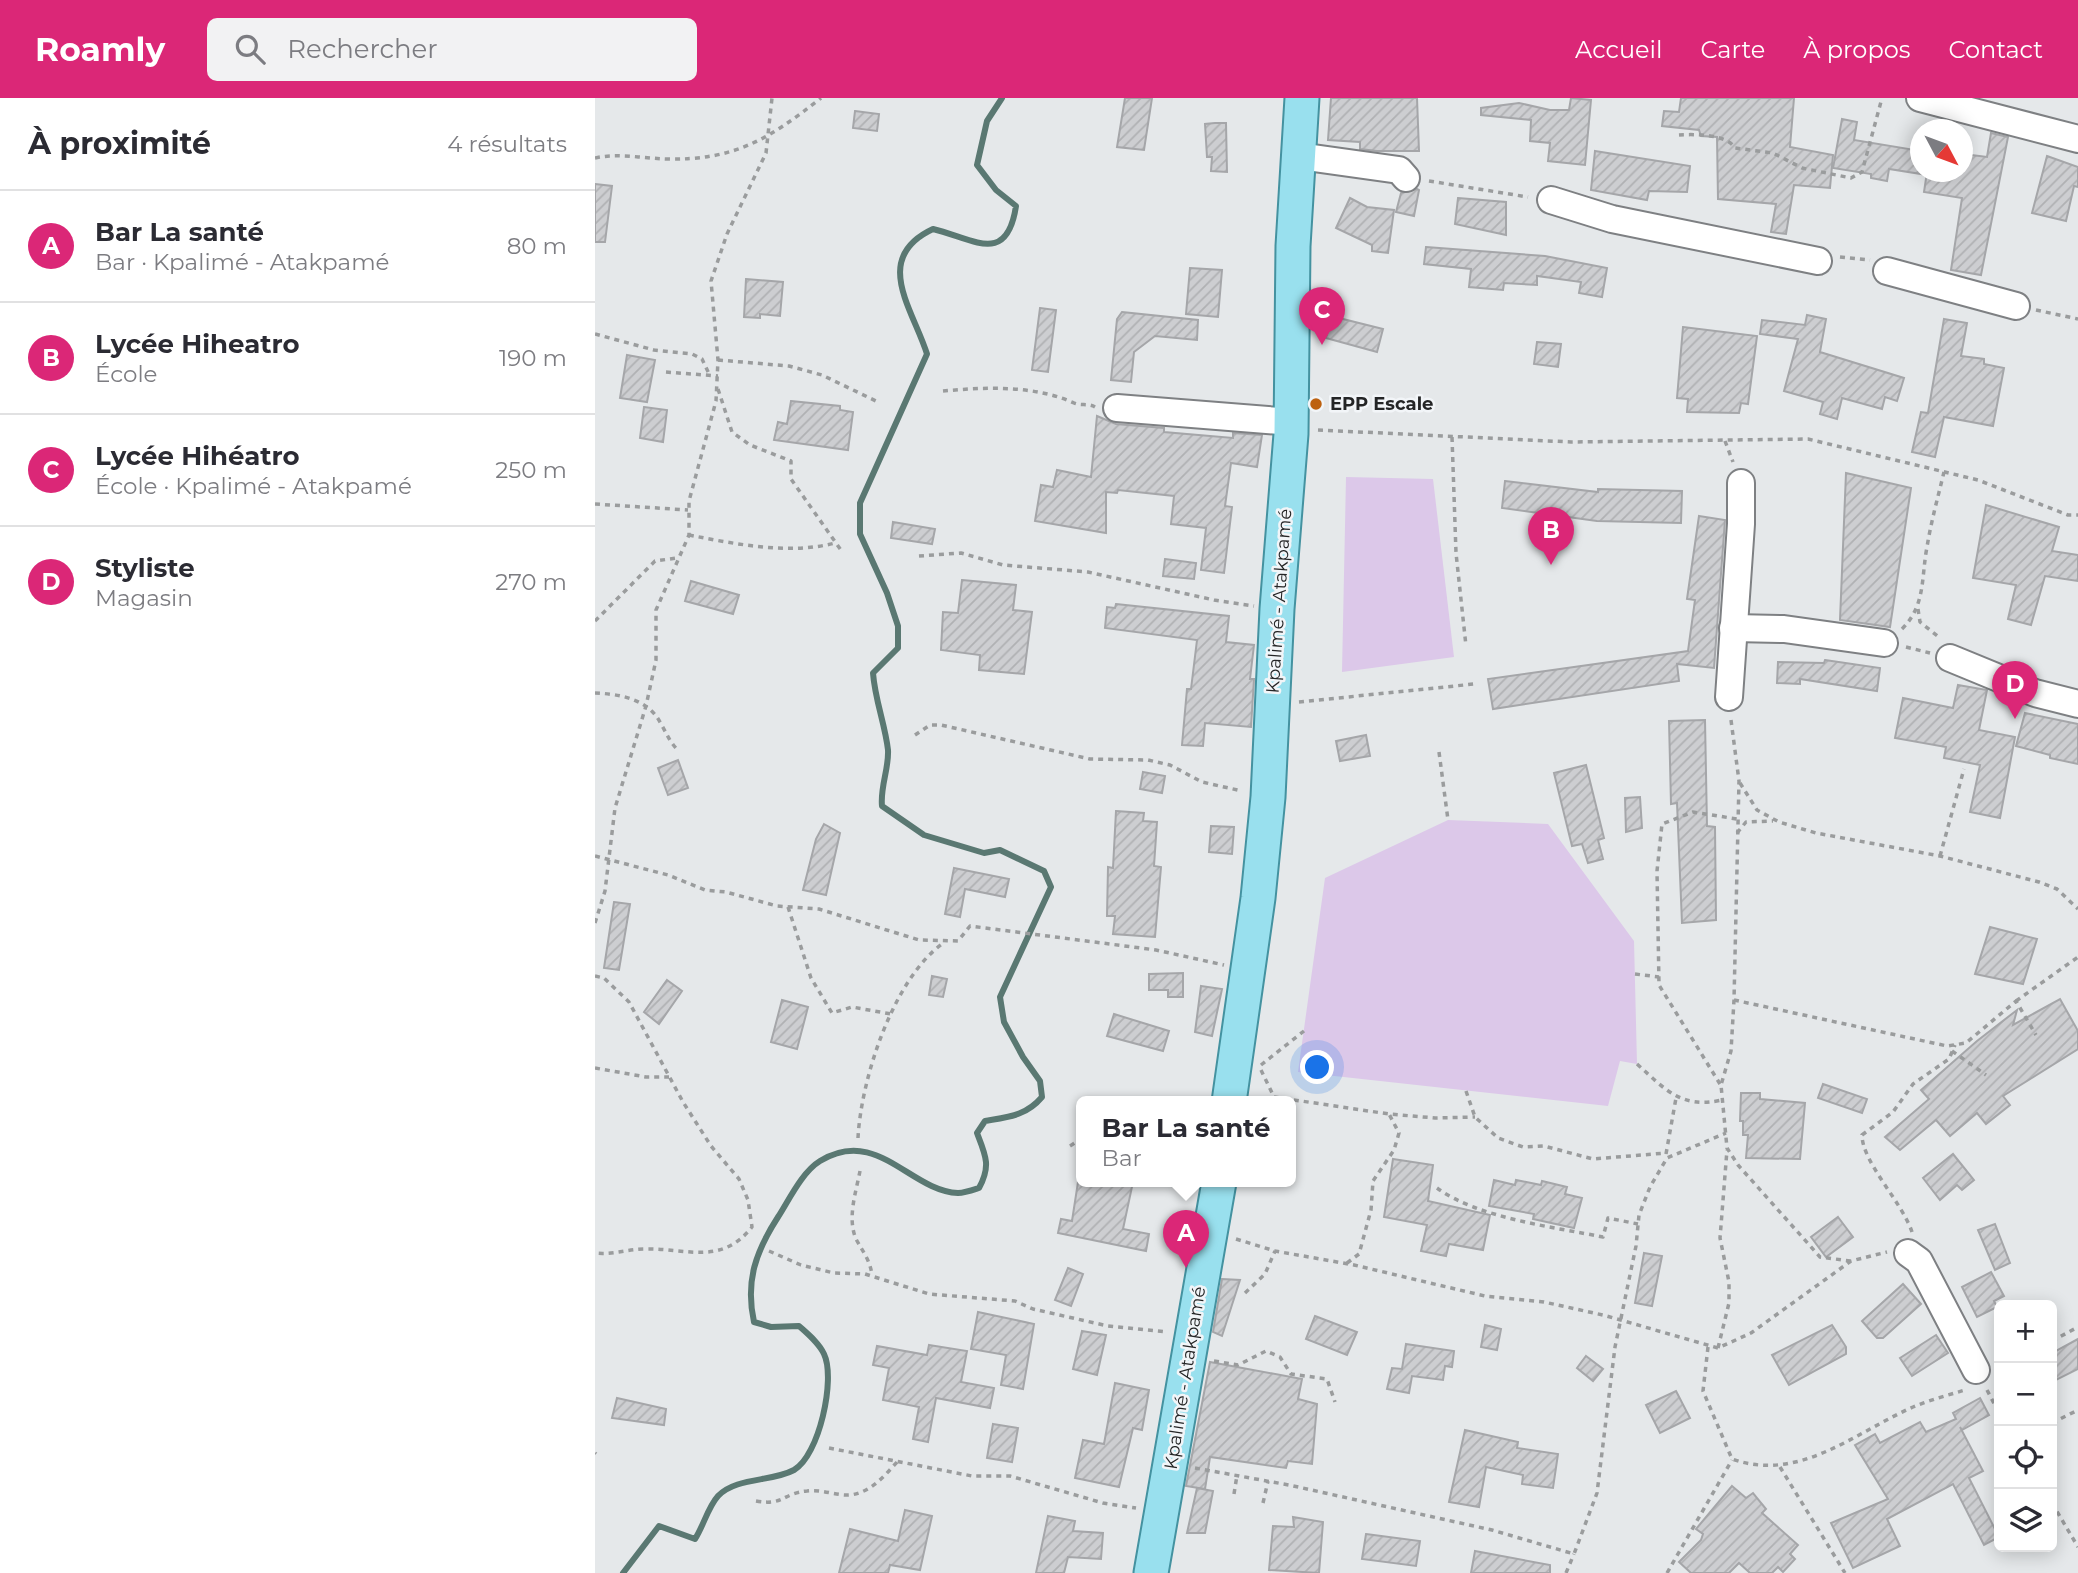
<!DOCTYPE html>
<html lang="fr">
<meta charset="utf-8">
<style>
:root{--surface:#fff;--page:#f2f2f3;--text:#2b2b33;--muted:#7c7c81;--line:#e1e1e2;--accent:#db2777}
body{margin:0;font-family:Montserrat,sans-serif;background:var(--page);color:var(--text)}
.controls{position:absolute;right:21px;bottom:21px;display:grid;overflow:hidden;border-radius:10px;box-shadow:0 4px 18px #0003}
.controls button{width:63px;height:63px;display:grid;place-items:center;padding:0;border:0;border-bottom:2px solid var(--line);background:var(--surface);color:var(--text);font:35px sans-serif}
.compass{position:absolute;left:1315px;top:21px;width:63px;height:63px;border-radius:50%;background:var(--surface);box-shadow:0 4px 18px #0003;rotate:131deg}
.you{position:absolute;left:723px;top:970px;width:24px;height:24px;margin:-18px;border:5px solid #fff;border-radius:50%;background:#1a73e8;box-shadow:0 0 0 10px #1a73e833}
.badge{display:grid;place-items:center;width:46px;height:46px;border-radius:50%;background:var(--accent);color:#fff;font-size:23px;font-weight:700}
.pin{position:absolute;translate:-50% -58px;filter:drop-shadow(0 2px 4px #0008)}
.pin::after{content:'';position:absolute;top:37px;width:24px;height:21px;background:inherit;clip-path:polygon(0 0,100% 0,50% 100%)}
.popup{position:absolute;left:481px;top:998px;width:220px;height:91px;box-sizing:border-box;display:grid;place-content:center;border-radius:10px;background:var(--surface);filter:drop-shadow(0 2px 5px #0005);font-size:23px;white-space:nowrap;color:var(--muted)}
.popup b{font-size:26px;color:var(--text)}
.popup::after{content:'';position:absolute;left:50%;top:100%;margin-left:-14px;border:14px solid transparent;border-top-color:var(--surface)}
.list{margin:0;padding:0;list-style:none}
h2{display:flex;justify-content:space-between;align-items:center;height:91px;margin:0;padding:0 28px;font-size:30px}
h2 small{font-size:23px;font-weight:400;color:var(--muted)}
.list li{display:grid;grid-template-columns:46px 1fr auto;gap:21px;align-items:center;box-sizing:border-box;height:112px;padding:0 28px;border-top:2px solid var(--line)}
.list b{display:block;font-size:26px;white-space:nowrap}
.list p{margin:0;font-size:23px;white-space:nowrap;color:var(--muted)}
.list em{font-size:23px;font-style:normal;color:var(--muted)}
.icon{flex:none;width:38px;height:38px;fill:none;stroke:currentColor;stroke-width:2;stroke-linecap:round;stroke-linejoin:round}
.map{position:relative;flex:none;width:1483px;height:1475px;overflow:hidden}
header{display:flex;align-items:center;gap:42px;box-sizing:border-box;height:98px;padding:0 35px;background:var(--accent);color:#fff}
header strong{font-size:33px}
nav{display:flex;gap:38px;margin-inline-start:auto;font-size:24px}
.search{width:490px;height:63px;background:var(--page);display:flex;align-items:center;gap:18px;box-sizing:border-box;padding:0 24px;border-radius:10px;color:var(--muted);font-size:26px}
main{display:flex}
aside{flex:1;background:var(--surface)}
.map>svg:first-child{display:block}
</style>
<header>
<strong>Roamly</strong>
<div class="search"><svg class="icon" aria-label="search" viewBox="0 0 24 24"><circle cx="10" cy="10" r="6"/><path d="M15 15l6 6"/></svg>Rechercher</div>
<nav><a>Accueil</a><a>Carte</a><a>À propos</a><a>Contact</a></nav>
</header>
<main>
<aside>
<h2>À proximité<small>4 résultats</small></h2>
<ul class="list">
<li><span class="badge">A</span><div><b>Bar La santé</b><p>Bar · Kpalimé - Atakpamé</p></div><em>80 m</em></li>
<li><span class="badge">B</span><div><b>Lycée Hiheatro</b><p>École</p></div><em>190 m</em></li>
<li><span class="badge">C</span><div><b>Lycée Hihéatro</b><p>École · Kpalimé - Atakpamé</p></div><em>250 m</em></li>
<li><span class="badge">D</span><div><b>Styliste</b><p>Magasin</p></div><em>270 m</em></li>
</ul>
</aside>
<div class="map">
<svg width="1483" height="1475" viewBox="0 0 1483 1475">
<defs>
<pattern id="building-hatch" width="6" height="6" patternUnits="userSpaceOnUse" patternTransform="scale(1.75)"><rect width="6" height="6" fill="#cdced1"/><path d="M-1 1l2-2M0 6l6-6M5 7l2-2" fill="none" stroke="#b0b1b3"/></pattern>
</defs>
<rect width="100%" height="100%" fill="#e5e8ea"/>
<!-- green -->
<g fill="#dcc8e9">
<polygon points="751,379 838,381 859,559 747,574"/>
<polygon points="853,722 953,726 1039,843 1042,966 1025,963 1013,1008 703,974 730,780"/>
</g>
<g fill="none" stroke-linecap="round" stroke-linejoin="round">
<!-- stream -->
<path stroke="#5a7872" stroke-width="6" d="M28 1475 64 1428 100 1441C108 1429 113 1409 123 1398 141 1379 177 1384 199 1372 224 1358 241 1281 229 1256 224 1245 213 1236 204 1228L176 1229 159 1224C150 1183 161 1153 183 1119 194 1102 207 1074 225 1063 282 1028 315 1093 363 1095 370 1095 378 1092 384 1090 396 1068 391 1058 382 1035L390 1023C413 1019 431 1018 447 999L445 983 428 959 409 924 405 899 456 789 449 773 405 752 389 755 329 737 287 708C285 689 294 671 293 652 290 626 280 602 278 575L303 550V528L292 495 265 436V405L332 256C318 211 276 160 338 131 379 141 412 168 421 108L401 92 382 67 392 23 407 0"/>
</g>
<!-- building -->
<g fill="url(#building-hatch)" stroke="#a5a6a9" stroke-width="2">
<polygon points="530,0 557,0 549,52 522,49"/>
<polygon points="736,0 822,0 824,53 782,53 765,51 765,44 733,42"/>
<polygon points="976,0 996,2 990,67 953,63 955,45 935,43 936,22 886,17 886,10 924,5 955,12 974,12"/>
<polygon points="1086,0 1199,0 1195,49 1238,57 1235,90 1199,87 1191,136 1176,134 1181,106 1123,101 1122,39 1106,38 1104,32 1067,28 1069,13 1084,14"/>
<polygon points="260,13 284,16 282,33 258,30"/>
<polygon points="1247,21 1262,24 1259,42 1326,53 1326,76 1294,71 1292,83 1276,80 1276,76 1238,70"/>
<polygon points="620,25 631,25 632,74 616,73 617,59 612,59 610,26"/>
<polygon points="1396,35 1413,39 1386,177 1356,172 1367,100 1329,94 1332,74 1368,74 1368,56 1392,59"/>
<polygon points="1000,53 1095,68 1092,94 1054,93 1052,102 996,92"/>
<polygon points="1452,58 1483,69 1483,89 1479,88 1471,123 1437,115"/>
<polygon points="0,86 17,88 10,144 0,144"/>
<polygon points="822,91 824,92 819,118 801,114 806,95"/>
<polygon points="755,100 772,109 799,112 793,155 777,153 777,147 741,130"/>
<polygon points="863,100 911,104 911,137 860,126"/>
<polygon points="831,149 950,158 1012,170 1007,199 984,195 986,184 942,178 942,187 909,185 908,192 874,189 876,171 829,166"/>
<polygon points="595,170 627,172 623,219 591,216"/>
<polygon points="151,181 188,184 185,218 165,216 165,220 149,219"/>
<polygon points="445,210 461,212 453,274 437,272"/>
<polygon points="527,214 603,222 602,242 560,238 539,254 536,284 516,282 522,221"/>
<polygon points="1212,217 1231,221 1225,254 1309,280 1302,303 1290,299 1287,311 1247,300 1242,321 1225,316 1228,304 1189,293 1203,241 1165,236 1167,222 1210,227"/>
<polygon points="736,218 788,231 782,254 731,240"/>
<polygon points="1349,221 1372,225 1366,258 1389,261 1389,266 1409,270 1398,328 1349,319 1340,359 1317,354 1326,314 1333,315"/>
<polygon points="1088,229 1162,238 1153,306 1146,305 1144,315 1092,314 1093,301 1082,300"/>
<polygon points="942,244 966,246 963,269 939,266"/>
<polygon points="32,257 60,262 52,304 25,300"/>
<polygon points="196,303 245,308 245,312 258,314 253,352 179,342 183,324 192,326"/>
<polygon points="49,309 72,312 68,344 45,340"/>
<polygon points="502,318 521,326 569,330 569,334 638,340 638,335 667,337 662,369 636,365 630,408 637,409 629,475 606,472 611,430 576,426 579,398 523,392 522,395 511,394 511,435 440,423 446,387 458,389 462,372 496,379"/>
<polygon points="1251,375 1316,390 1295,529 1245,522"/>
<polygon points="910,383 1003,394 1003,391 1087,393 1086,425 1002,423 907,410"/>
<polygon points="1391,407 1464,429 1457,453 1483,457 1483,483 1450,478 1436,527 1413,521 1421,487 1378,480"/>
<polygon points="1104,418 1130,422 1119,570 1082,566 1084,583 898,611 893,581 1093,553 1100,502 1092,501"/>
<polygon points="298,424 340,431 337,446 296,440"/>
<polygon points="570,461 601,465 599,481 568,478"/>
<polygon points="367,482 421,487 418,512 437,514 429,576 384,572 385,557 346,552 348,514 363,515"/>
<polygon points="96,483 144,497 138,516 90,503"/>
<polygon points="521,506 634,518 631,544 659,547 655,581 659,581 656,629 610,625 608,648 587,647 592,591 596,591 602,542 510,530 512,509 520,510"/>
<polygon points="1230,562 1285,570 1282,593 1205,581 1205,586 1182,585 1183,564 1229,565"/>
<polygon points="1363,587 1392,592 1384,632 1420,639 1405,720 1375,714 1385,667 1349,660 1351,649 1300,640 1308,600 1358,610"/>
<polygon points="1430,615 1483,626 1483,666 1455,660 1455,657 1421,648"/>
<polygon points="1110,622 1112,728 1120,729 1121,822 1087,825 1082,705 1076,706 1074,623"/>
<polygon points="771,637 775,658 745,663 741,643"/>
<polygon points="83,662 93,690 73,697 63,670"/>
<polygon points="991,667 1009,740 1003,742 1008,761 993,765 987,746 977,748 959,675"/>
<polygon points="548,674 570,678 567,695 545,691"/>
<polygon points="1045,699 1047,730 1031,734 1030,700"/>
<polygon points="521,713 549,715 548,723 562,724 559,768 566,769 560,839 518,836 520,818 512,818 513,769 518,770"/>
<polygon points="229,726 245,735 231,797 208,792 221,741"/>
<polygon points="616,728 639,729 637,756 614,754"/>
<polygon points="359,770 414,781 410,799 370,791 365,819 350,816"/>
<polygon points="19,804 35,806 24,872 9,870"/>
<polygon points="1395,829 1442,841 1428,886 1380,876"/>
<polygon points="588,875 588,899 573,899 573,892 554,892 554,876"/>
<polygon points="337,878 352,881 348,899 334,897"/>
<polygon points="72,882 87,893 64,926 49,914"/>
<polygon points="606,888 627,891 617,938 600,934"/>
<polygon points="1465,901 1483,933 1483,951 1408,998 1415,1007 1391,1026 1382,1015 1355,1038 1341,1022 1305,1052 1290,1039 1334,1001 1326,992 1382,943 1422,912 1418,927"/>
<polygon points="187,902 213,909 202,951 176,944"/>
<polygon points="519,916 574,933 568,953 512,938"/>
<polygon points="1228,986 1272,1001 1267,1015 1223,1000"/>
<polygon points="1146,995 1165,995 1165,1001 1210,1005 1205,1061 1151,1060 1153,1037 1148,1037 1148,1023 1145,1023"/>
<polygon points="1358,1056 1379,1082 1367,1092 1362,1087 1345,1102 1328,1080"/>
<polygon points="798,1061 838,1067 833,1103 895,1117 888,1152 854,1146 851,1158 826,1153 832,1127 789,1119"/>
<polygon points="899,1082 920,1087 921,1082 946,1087 947,1083 972,1089 970,1096 987,1100 979,1130 938,1121 939,1116 894,1108"/>
<polygon points="483,1084 538,1084 528,1131 554,1136 551,1153 463,1135 466,1121 477,1123"/>
<polygon points="1243,1119 1258,1139 1231,1159 1216,1139"/>
<polygon points="1400,1126 1415,1165 1400,1172 1383,1132"/>
<polygon points="1049,1155 1067,1158 1057,1208 1040,1205"/>
<polygon points="473,1170 488,1176 476,1208 460,1202"/>
<polygon points="1396,1174 1409,1198 1399,1203 1402,1209 1382,1219 1367,1189"/>
<polygon points="627,1181 645,1182 627,1238 618,1234"/>
<polygon points="1308,1186 1326,1206 1288,1240 1282,1240 1267,1223"/>
<polygon points="383,1214 439,1226 428,1291 406,1287 411,1257 376,1251"/>
<polygon points="720,1218 762,1234 752,1257 711,1241"/>
<polygon points="890,1227 906,1231 902,1252 886,1249"/>
<polygon points="1237,1227 1251,1249 1251,1256 1194,1287 1177,1257"/>
<polygon points="487,1233 511,1237 502,1277 478,1271"/>
<polygon points="1341,1237 1353,1255 1317,1278 1305,1260"/>
<polygon points="1483,1241 1483,1271 1457,1284 1457,1255"/>
<polygon points="811,1246 859,1253 857,1269 850,1268 848,1282 817,1278 814,1295 792,1291 797,1270 807,1271"/>
<polygon points="334,1247 372,1253 366,1284 399,1290 395,1310 341,1300 333,1344 318,1341 324,1309 288,1302 294,1270 278,1267 282,1248 332,1257"/>
<polygon points="991,1258 1008,1271 998,1283 982,1270"/>
<polygon points="615,1264 707,1281 703,1301 722,1306 717,1366 693,1363 691,1370 615,1359 610,1391 591,1388"/>
<polygon points="520,1285 554,1292 547,1332 538,1330 524,1389 480,1380 488,1342 509,1346"/>
<polygon points="1081,1293 1095,1320 1065,1335 1051,1307"/>
<polygon points="22,1300 71,1311 69,1327 17,1320"/>
<polygon points="1385,1300 1394,1317 1367,1332 1365,1329 1388,1373 1374,1380 1404,1439 1389,1447 1358,1386 1292,1421 1305,1448 1258,1470 1236,1425 1293,1401 1260,1347 1280,1336 1285,1345 1325,1324 1331,1334 1361,1321 1358,1315"/>
<polygon points="398,1326 423,1330 417,1364 392,1360"/>
<polygon points="870,1332 923,1344 922,1350 963,1356 958,1390 927,1386 928,1377 891,1369 884,1409 854,1404"/>
<polygon points="1137,1388 1151,1400 1158,1395 1171,1411 1167,1415 1203,1447 1195,1456 1200,1461 1188,1474 1183,1469 1177,1475 1155,1475 1144,1465 1134,1475 1096,1475 1084,1464 1106,1442 1108,1436 1101,1431"/>
<polygon points="602,1390 618,1393 610,1435 592,1435"/>
<polygon points="310,1412 337,1418 325,1472 295,1467 293,1475 244,1475 255,1431 303,1443"/>
<polygon points="453,1418 480,1423 478,1433 508,1435 506,1461 473,1459 469,1475 441,1475"/>
<polygon points="698,1419 728,1424 724,1475 674,1472 678,1428 699,1429"/>
<polygon points="771,1436 825,1443 821,1468 767,1461"/>
<polygon points="880,1453 955,1467 955,1475 876,1475"/>
</g>
<g fill="none" stroke-linecap="round" stroke-linejoin="round">
<defs>
<g id="minor">
<polyline points="1325,0 1483,41"/>
<polyline points="704,58 804,72 811,80"/>
<polyline points="956,102 1017,121 1223,163"/>
<polyline points="1292,173 1421,208"/>
<polyline points="522,310 697,324"/>
<polyline points="1138,530 1189,531 1289,545"/>
<polyline points="1355,560 1440,595 1483,606"/>
<polyline points="1134,599 1146,426 1146,385"/>
<polyline points="1313,1155 1324,1163 1381,1272"/>
</g>
<g id="major">
<polyline points="634,1004 663,800 673,699 682,511 696,336 698,148 707,0"/>
<polyline points="556,1475 624,1084"/>
</g>
</defs>
<!-- minor casing -->
<use href="#minor" stroke="#7e8083" stroke-width="30"/>
<!-- major casing -->
<use href="#major" stroke="#4492a0" stroke-width="37"/>
<!-- path -->
<g stroke="#9a9c9d" stroke-width="3.5" stroke-dasharray="5 5" stroke-linecap="butt">
<path d="M1084 37C1099 36 1132 36 1140 50L1178 55 1207 70 1256 80 1267 74 1287 0"/>
<path d="M0 60C22 55 47 60 70 61 139 63 174 41 226 0"/>
<polyline points="834,83 933,99"/>
<polyline points="1245,159 1275,162"/>
<polyline points="1441,212 1483,221"/>
<polyline points="0,236 59,252 97,256 107,261 115,278"/>
<polyline points="123,262 194,268 227,277 281,303"/>
<polyline points="71,274 123,278"/>
<polyline points="123,291 137,334 155,347 196,363 196,381 248,455"/>
<path d="M348 293C392 289 439 287 479 305 486 308 493 305 500 309"/>
<polyline points="723,332 976,344 1213,341 1383,382 1473,417 1483,417"/>
<polyline points="857,339 861,455 871,548"/>
<polyline points="1130,343 1138,364"/>
<polyline points="0,406 93,412"/>
<path d="M94 437C140 446 194 457 240 445"/>
<polyline points="324,458 366,455 408,467 493,474 619,502 659,508"/>
<polyline points="1323,511 1325,524 1345,540"/>
<polyline points="0,523 60,463 82,460"/>
<path d="M1307 531C1331 507 1326 480 1332 449 1336 424 1343 399 1349 374"/>
<polyline points="1311,549 1335,555"/>
<path d="M0 595C25 596 54 601 66 626 72 636 75 645 84 653"/>
<polyline points="704,604 879,586"/>
<polyline points="1136,622 1144,683 1139,902 1136,953 1126,987 1132,1050 1143,1067 1225,1159 1255,1163"/>
<polyline points="320,637 335,627 346,627 495,661 553,662 575,667 607,684 647,693"/>
<polyline points="844,654 853,722"/>
<polyline points="1145,685 1162,712 1184,724 1221,735 1345,758 1444,784 1462,791 1483,811"/>
<polyline points="1142,735 1151,724 1178,723"/>
<polyline points="0,758 73,777 110,792 131,794 182,808 224,811 324,842 363,843 375,828 561,852 629,867"/>
<polyline points="1345,758 1369,671"/>
<polyline points="193,809 216,880 237,915 257,909 296,916"/>
<polyline points="0,825 10,793 20,710 51,608 61,562 61,512 94,437 94,403 121,303 123,262 116,183 132,136 171,55 177,0"/>
<polyline points="1040,876 1064,879"/>
<path d="M0 878 9 880 34 904 88 1004 116 1048 144 1081 153 1102 157 1129C126 1168 92 1150 50 1151 32 1151 18 1157 0 1155"/>
<polyline points="1139,902 1352,948 1371,945 1421,903 1441,937"/>
<polyline points="1421,903 1483,859"/>
<polyline points="1357,953 1391,977"/>
<path d="M1042 966C1071 992 1086 1011 1127 1002"/>
<polyline points="666,967 709,933"/>
<polyline points="0,970 51,979 74,979"/>
<polyline points="666,972 679,999 794,1016 840,1020 880,1019"/>
<polyline points="1125,986 1064,887 1062,773 1067,726 1098,714 1142,721"/>
<polyline points="871,993 880,1019 903,1040 928,1049 949,1048 998,1061 1071,1055"/>
<path d="M263 1040C266 981 298 882 347 846"/>
<polyline points="475,1048 486,1041"/>
<polyline points="1071,1056 1081,1000"/>
<path d="M265 1073C261 1094 252 1120 261 1141 268 1154 275 1162 277 1177"/>
<path d="M842 1090C883 1120 958 1129 1008 1139L1013 1120 1043 1126"/>
<path d="M1317 1134C1307 1104 1267 1064 1267 1037L1298 1014 1318 986 1354 961 1360 947"/>
<polyline points="641,1141 680,1153 759,1167 890,1198 949,1204 1008,1217 1123,1250 1156,1235 1256,1163 1292,1154"/>
<polyline points="174,1153 206,1167 239,1175 270,1176 334,1196 420,1203 438,1211 513,1228 572,1234"/>
<polyline points="752,1165 764,1156 776,1112 778,1083 799,1052 804,1035 794,1016"/>
<polyline points="650,1195 670,1176 680,1153"/>
<polyline points="1457,1243 1483,1229"/>
<path d="M1113 1249 1108 1293 1137 1361C1204 1385 1259 1335 1318 1309 1335 1302 1353 1297 1370 1292"/>
<polyline points="1123,1250 1134,1205 1134,1184 1125,1140 1132,1052"/>
<polyline points="619,1263 643,1267 671,1253 685,1259 696,1276 732,1281 740,1304"/>
<polyline points="1392,1292 1404,1315"/>
<polyline points="1457,1325 1483,1312"/>
<polyline points="234,1350 377,1378 415,1378 508,1405 541,1410"/>
<polyline points="0,1355 1,1356"/>
<polyline points="1185,1369 1250,1475"/>
<polyline points="600,1370 694,1387 897,1432 979,1456 1002,1395 1020,1249 1041,1148 1044,1117 1055,1089 1072,1060 1131,1035"/>
<polyline points="639,1396 642,1377"/>
<path d="M161 1403C189 1408 188 1395 212 1393 227 1391 242 1398 255 1397 277 1394 289 1378 303 1363"/>
<polyline points="668,1405 673,1383"/>
<polyline points="1457,1405 1483,1449"/>
<polyline points="971,1475 979,1456"/>
<polyline points="1072,1475 1137,1362"/>
</g>
<!-- minor -->
<use href="#minor" stroke="#fff" stroke-width="26"/>
<!-- major -->
<use href="#major" stroke="#99e0ee" stroke-width="33"/>
</g>
<!-- markers -->
<circle fill="#bd610f" stroke="#f2f5f8" stroke-width="2.5" cx="721" cy="306" r="7"/>
<g text-anchor="middle" stroke-width="5" stroke-linejoin="round" paint-order="stroke">
<!-- poi labels -->
<g font-size="18" font-weight="bold" fill="#242526" stroke="#f2f5f8" text-anchor="start">
<text x="735" y="312">EPP Escale</text>
</g>
<!-- street labels -->
<g font-size="18" fill="#242526" stroke="#f2f5f8">
<text transform="translate(684 503) rotate(-86)" y="6">Kpalimé - Atakpamé</text>
<text transform="translate(590 1280) rotate(-81)" y="6">Kpalimé - Atakpamé</text>
</g>
</g>
</svg>
<div class="controls">
<button>+</button>
<button>−</button>
<button><svg class="icon" aria-label="locate" viewBox="0 0 24 24"><circle cx="12" cy="12" r="6"/><path d="M12 2v4M12 18v4M2 12h4M18 12h4"/></svg></button>
<button><svg class="icon" aria-label="layers" viewBox="0 0 24 24"><path d="M12 4l9 5-9 5-9-5zM3 14l9 5 9-5"/></svg></button>
</div>
<svg class="compass" viewBox="-18 -18 36 36"><path d="M0-13l5 13h-10z" fill="#e53935"/><path d="M0 13l5-13h-10z" fill="#7c7c81"/></svg>
<div class="you"></div>
<div class="pin badge" style="left:591px;top:1170px">A</div>
<div class="popup"><b>Bar La santé</b>Bar</div>
<div class="pin badge" style="left:956px;top:467px">B</div>
<div class="pin badge" style="left:727px;top:247px">C</div>
<div class="pin badge" style="left:1420px;top:621px">D</div>
</div>
</main>
